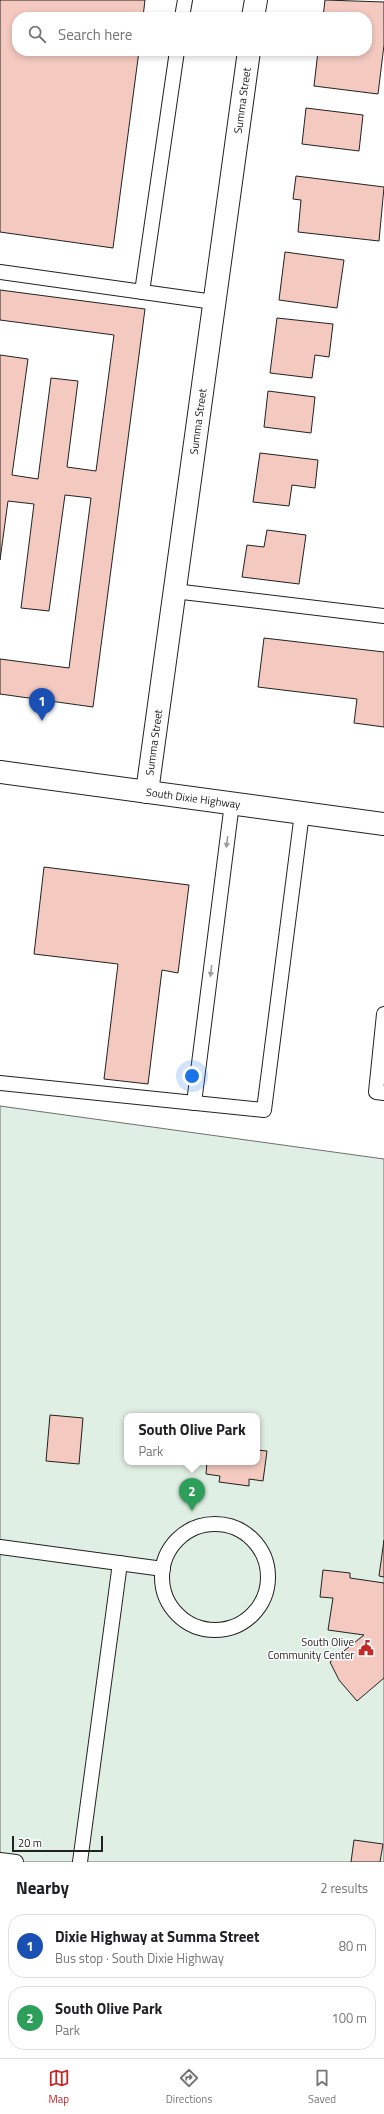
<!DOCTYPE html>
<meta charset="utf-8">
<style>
:root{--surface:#fff;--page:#f2f2f2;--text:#202124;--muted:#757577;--line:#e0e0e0;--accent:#c62828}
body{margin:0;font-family:"Titillium Web",sans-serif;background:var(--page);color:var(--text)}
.scale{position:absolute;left:12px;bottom:10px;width:91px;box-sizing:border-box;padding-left:4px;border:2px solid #222;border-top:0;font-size:11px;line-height:14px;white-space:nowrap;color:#222;-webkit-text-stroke:3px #fff;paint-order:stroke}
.you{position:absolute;left:192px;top:1076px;width:14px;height:14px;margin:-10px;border:3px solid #fff;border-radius:50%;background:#1a73e8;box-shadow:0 0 0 6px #1a73e833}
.badge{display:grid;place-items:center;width:26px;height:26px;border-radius:50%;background:var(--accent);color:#fff;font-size:13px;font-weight:700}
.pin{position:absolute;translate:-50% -33px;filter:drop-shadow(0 1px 2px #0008)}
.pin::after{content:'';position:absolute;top:21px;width:14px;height:12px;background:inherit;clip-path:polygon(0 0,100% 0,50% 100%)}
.popup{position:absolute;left:124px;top:1413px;width:136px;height:52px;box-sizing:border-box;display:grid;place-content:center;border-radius:8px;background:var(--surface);filter:drop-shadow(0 1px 3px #0005);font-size:13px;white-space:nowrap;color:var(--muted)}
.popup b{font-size:15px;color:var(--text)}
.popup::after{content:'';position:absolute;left:50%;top:100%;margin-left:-8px;border:8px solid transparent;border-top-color:var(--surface)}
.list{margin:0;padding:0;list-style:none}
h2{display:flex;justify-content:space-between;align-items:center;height:52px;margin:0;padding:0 16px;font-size:17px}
h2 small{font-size:13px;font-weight:400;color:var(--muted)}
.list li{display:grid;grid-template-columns:26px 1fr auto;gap:12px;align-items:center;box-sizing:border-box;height:64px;margin:0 8px 8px;padding:0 8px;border:1px solid var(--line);border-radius:16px}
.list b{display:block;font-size:15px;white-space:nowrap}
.list p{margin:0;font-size:13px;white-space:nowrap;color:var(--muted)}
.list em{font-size:13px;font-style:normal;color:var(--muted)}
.icon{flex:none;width:22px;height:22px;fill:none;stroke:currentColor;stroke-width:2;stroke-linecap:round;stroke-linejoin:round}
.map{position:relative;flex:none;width:384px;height:1862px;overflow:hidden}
.search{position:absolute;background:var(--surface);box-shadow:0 2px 6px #0003;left:12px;right:12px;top:12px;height:44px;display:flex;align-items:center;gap:10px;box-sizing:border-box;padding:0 14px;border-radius:16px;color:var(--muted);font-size:15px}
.sheet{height:196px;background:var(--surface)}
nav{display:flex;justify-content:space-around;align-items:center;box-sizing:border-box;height:56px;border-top:1px solid var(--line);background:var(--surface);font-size:11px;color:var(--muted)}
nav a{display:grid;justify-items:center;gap:2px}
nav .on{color:var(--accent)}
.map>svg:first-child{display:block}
</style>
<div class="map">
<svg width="384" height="1862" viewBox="0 0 384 1862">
<rect width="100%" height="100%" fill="#fff"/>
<!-- green -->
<path fill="#e0efe3" stroke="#6f6f6f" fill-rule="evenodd" d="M0 1106 384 1159V1862H0ZM127 1416H257V1462H127Z"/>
<!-- building -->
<g fill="#f3c9c0" stroke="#222">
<polygon points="0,0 145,0 143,17 17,17 17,51 139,51 113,248 0,232"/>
<polygon points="325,0 384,2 384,45 378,94 314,86 318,51 367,51 367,17 323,17"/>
<polygon points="306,108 363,115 359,151 302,144"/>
<polygon points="296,176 384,187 379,241 298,232 301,200 293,199"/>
<polygon points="285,252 344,260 337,308 279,300"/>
<polygon points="0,290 145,309 93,707 0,694 0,659 69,668 91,498 65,495 49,611 21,608 34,504 8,501 0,560 0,355 28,359 12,475 38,479 51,378 78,381 67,467 96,471 114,335 0,320"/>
<polygon points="277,318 333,324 329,357 315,355 312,378 270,373"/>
<polygon points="268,391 315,397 311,433 264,427"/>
<polygon points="260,453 318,460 315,488 292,485 289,506 253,502"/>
<polygon points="267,530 306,535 299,584 242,577 247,545 264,547"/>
<polygon points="264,638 384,652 384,727 354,723 357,699 258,687"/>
<polygon points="44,867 189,885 178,973 162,970 148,1084 104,1079 118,964 34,954"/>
<polygon points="50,1415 83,1418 79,1464 46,1461"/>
<polygon points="257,1450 267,1451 263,1481 249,1479 249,1486 219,1482 220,1476 206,1474 207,1462 257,1462"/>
<polygon points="384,1540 384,1577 379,1576"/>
<polygon points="323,1570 350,1573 350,1578 384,1583 384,1678 357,1701 339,1680 330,1662 364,1635 328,1630 333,1598 320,1597"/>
<polygon points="354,1840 383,1844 380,1862 351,1862"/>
</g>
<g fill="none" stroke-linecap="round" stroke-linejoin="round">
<defs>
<g id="lane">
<polyline points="182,17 185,0"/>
<polyline points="0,272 214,302"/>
<polyline points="142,292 177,51"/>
<polyline points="174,591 384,616"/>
<polyline points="384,1014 376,1092 384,1093"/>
<polyline points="0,1083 264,1110 302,813"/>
<polyline points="194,1103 232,803"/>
<circle cx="215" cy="1577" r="53"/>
<polyline points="0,1547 163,1569"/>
<polyline points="0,1860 16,1862"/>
<polyline points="80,1862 120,1563"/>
</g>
<g id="street">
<polyline points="253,17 256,0"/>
<path id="s1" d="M147 792 249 51"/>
</g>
<g id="primary">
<path id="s2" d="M0 772 384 824"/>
</g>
</defs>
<!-- lane casing -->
<use href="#lane" stroke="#222" stroke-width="16"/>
<!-- street casing -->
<use href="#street" stroke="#222" stroke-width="24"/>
<!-- primary casing -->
<use href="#primary" stroke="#222" stroke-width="24"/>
<!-- lane -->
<use href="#lane" stroke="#fff" stroke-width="14"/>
<!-- street -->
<use href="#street" stroke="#fff" stroke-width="22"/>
<!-- primary -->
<use href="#primary" stroke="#fff" stroke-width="22"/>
</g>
<!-- one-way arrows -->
<defs><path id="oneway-solid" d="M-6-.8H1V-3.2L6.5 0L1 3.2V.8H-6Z"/></defs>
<g fill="#9c9c9c">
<use href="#oneway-solid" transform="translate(227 842) rotate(97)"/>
<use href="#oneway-solid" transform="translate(211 971) rotate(97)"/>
</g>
<!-- icons -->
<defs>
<symbol id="civic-bare" viewBox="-9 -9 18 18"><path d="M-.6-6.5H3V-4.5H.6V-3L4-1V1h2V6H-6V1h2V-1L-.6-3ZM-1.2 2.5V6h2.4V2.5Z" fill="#c62828" stroke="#fff" stroke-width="2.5" paint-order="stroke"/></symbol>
</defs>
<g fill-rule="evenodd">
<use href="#civic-bare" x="355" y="1637" width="22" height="22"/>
</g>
<g text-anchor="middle" stroke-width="3" stroke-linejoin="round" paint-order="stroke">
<!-- street labels -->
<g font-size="11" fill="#222" stroke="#fff">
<text dy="4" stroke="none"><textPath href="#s1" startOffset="698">Summa Street</textPath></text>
<text dy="4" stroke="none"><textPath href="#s1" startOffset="374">Summa Street</textPath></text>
<text dy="4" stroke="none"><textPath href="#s1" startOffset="50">Summa Street</textPath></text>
<text dy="4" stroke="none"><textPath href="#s2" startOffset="195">South Dixie Highway</textPath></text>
</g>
<!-- poi labels -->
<g font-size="11" fill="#222" stroke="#fff" text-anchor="end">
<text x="354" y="1646">South Olive<tspan x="354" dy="13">Community Center</tspan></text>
</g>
</g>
</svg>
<div class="scale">20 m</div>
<div class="you"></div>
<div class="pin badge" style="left:42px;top:721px;background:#1a4fb4">1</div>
<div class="pin badge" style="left:192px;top:1511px;background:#2e9e5b">2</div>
<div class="popup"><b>South Olive Park</b>Park</div>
<div class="search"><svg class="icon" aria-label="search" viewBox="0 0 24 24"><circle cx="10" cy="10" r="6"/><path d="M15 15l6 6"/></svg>Search here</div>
</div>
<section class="sheet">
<h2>Nearby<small>2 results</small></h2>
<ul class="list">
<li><span class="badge" style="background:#1a4fb4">1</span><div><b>Dixie Highway at Summa Street</b><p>Bus stop · South Dixie Highway</p></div><em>80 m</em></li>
<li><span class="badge" style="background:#2e9e5b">2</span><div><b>South Olive Park</b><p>Park</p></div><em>100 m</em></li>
</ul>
</section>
<nav>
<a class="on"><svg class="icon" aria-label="map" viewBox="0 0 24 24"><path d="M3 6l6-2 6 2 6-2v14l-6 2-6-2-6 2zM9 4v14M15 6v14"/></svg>Map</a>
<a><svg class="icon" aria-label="directions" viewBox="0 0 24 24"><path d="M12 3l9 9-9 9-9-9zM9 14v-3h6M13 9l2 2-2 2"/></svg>Directions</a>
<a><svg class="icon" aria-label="saved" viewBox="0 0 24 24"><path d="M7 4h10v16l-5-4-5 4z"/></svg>Saved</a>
</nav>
